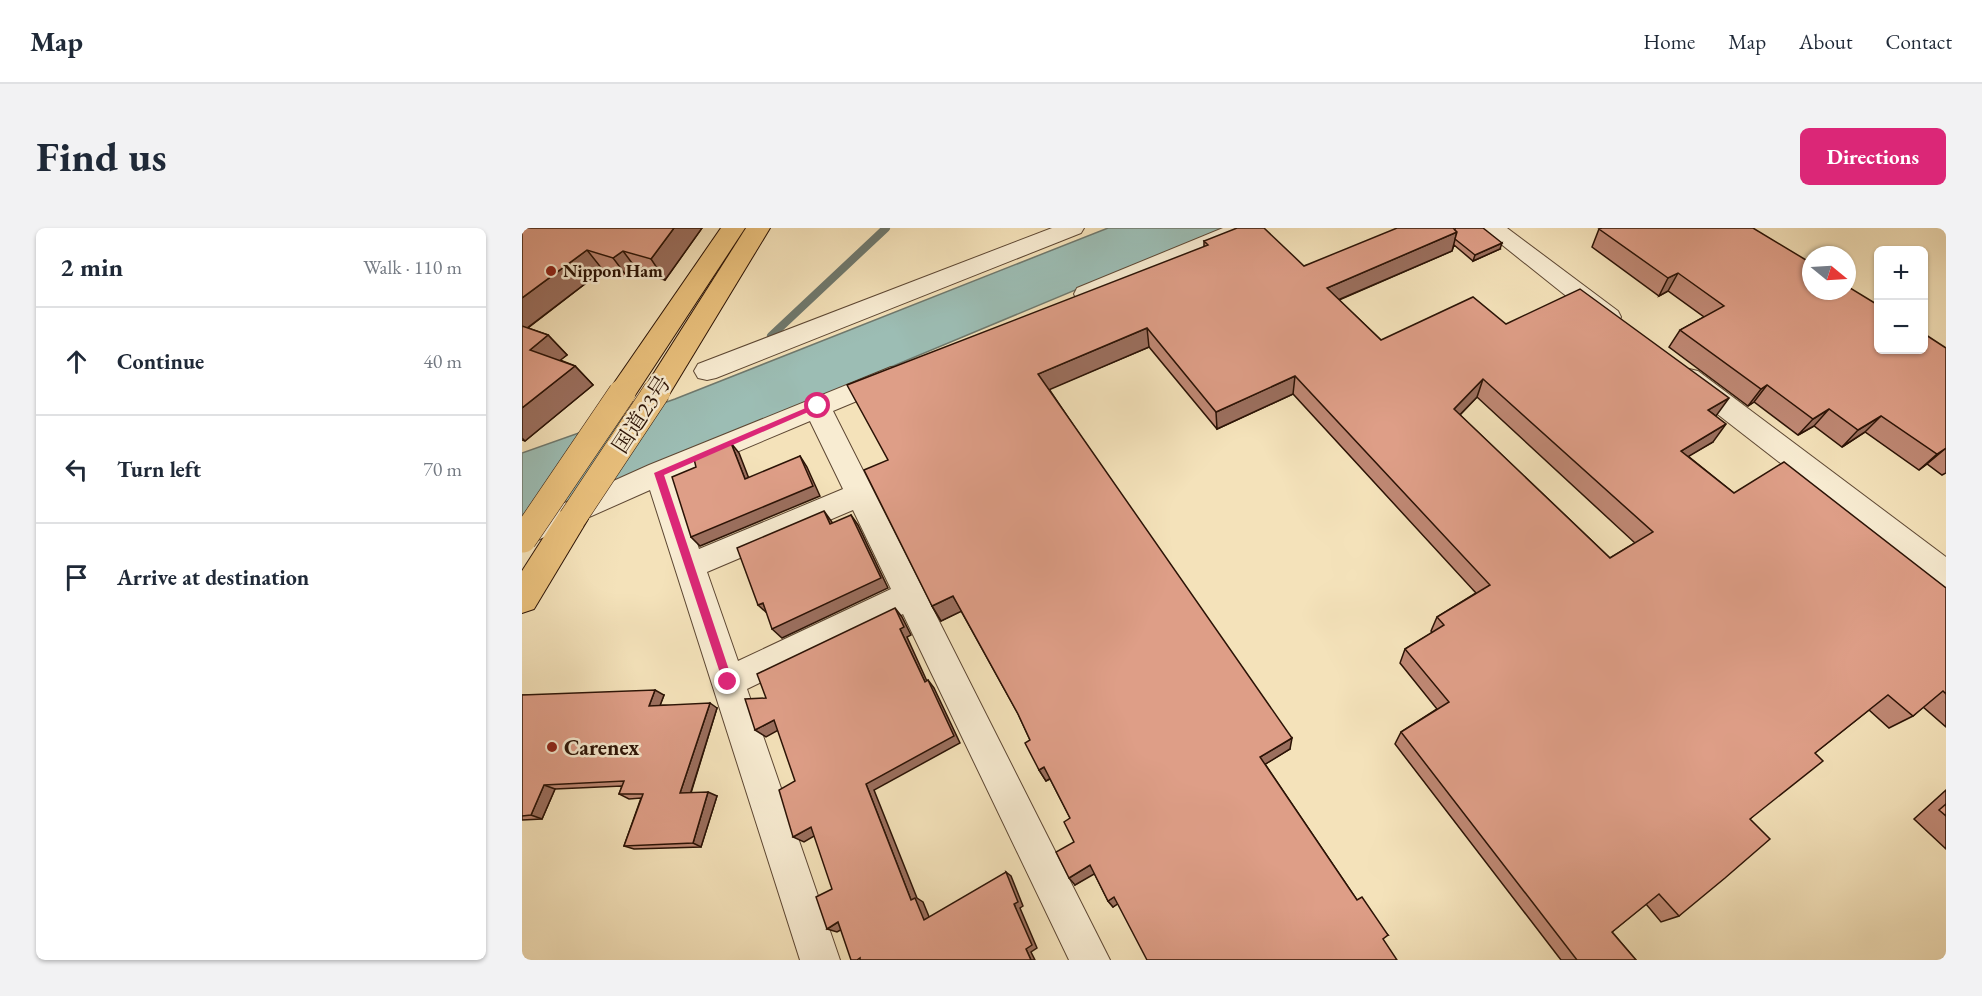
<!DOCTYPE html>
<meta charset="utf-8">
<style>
:root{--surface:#fff;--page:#f2f2f3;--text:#1f2937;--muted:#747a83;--line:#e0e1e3;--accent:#db2777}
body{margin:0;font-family:"EB Garamond","Noto Serif JP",serif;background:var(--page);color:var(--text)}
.controls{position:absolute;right:18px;top:18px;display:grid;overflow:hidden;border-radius:9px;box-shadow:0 2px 4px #0004}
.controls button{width:54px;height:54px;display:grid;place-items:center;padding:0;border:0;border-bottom:2px solid var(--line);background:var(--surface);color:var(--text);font:30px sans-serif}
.compass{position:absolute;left:1280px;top:18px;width:54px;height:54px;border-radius:50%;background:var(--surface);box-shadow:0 2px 4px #0004;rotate:108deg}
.stop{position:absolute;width:18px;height:18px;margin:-14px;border:4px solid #db2777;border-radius:50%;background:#fff}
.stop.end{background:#db2777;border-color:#fff;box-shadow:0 2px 6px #0008}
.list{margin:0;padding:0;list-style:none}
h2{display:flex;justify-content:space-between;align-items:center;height:78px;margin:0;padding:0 24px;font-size:26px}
h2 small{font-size:20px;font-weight:400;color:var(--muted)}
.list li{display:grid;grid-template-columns:39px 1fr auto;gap:18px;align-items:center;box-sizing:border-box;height:108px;padding:0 24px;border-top:2px solid var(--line)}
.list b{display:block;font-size:22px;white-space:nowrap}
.list em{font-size:20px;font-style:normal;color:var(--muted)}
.icon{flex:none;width:33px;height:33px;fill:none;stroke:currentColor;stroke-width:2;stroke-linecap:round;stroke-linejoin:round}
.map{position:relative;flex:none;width:1424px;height:732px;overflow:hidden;border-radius:9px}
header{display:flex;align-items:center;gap:36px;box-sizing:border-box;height:84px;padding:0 30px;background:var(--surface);border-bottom:2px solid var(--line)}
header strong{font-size:28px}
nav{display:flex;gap:33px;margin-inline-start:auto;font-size:21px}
.intro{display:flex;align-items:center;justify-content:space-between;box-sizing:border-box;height:144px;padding:0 36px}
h1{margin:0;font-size:42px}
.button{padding:15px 27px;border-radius:9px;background:var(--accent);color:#fff;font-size:21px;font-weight:700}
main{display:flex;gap:36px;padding:0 36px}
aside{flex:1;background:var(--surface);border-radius:9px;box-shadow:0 2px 4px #0004}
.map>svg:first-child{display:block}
</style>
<header>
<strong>Map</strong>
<nav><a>Home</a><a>Map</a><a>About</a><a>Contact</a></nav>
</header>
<div class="intro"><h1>Find us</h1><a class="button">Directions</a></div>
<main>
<aside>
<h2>2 min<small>Walk · 110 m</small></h2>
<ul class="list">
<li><svg class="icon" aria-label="ahead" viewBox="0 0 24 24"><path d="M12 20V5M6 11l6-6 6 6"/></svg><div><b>Continue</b></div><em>40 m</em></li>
<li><svg class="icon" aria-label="left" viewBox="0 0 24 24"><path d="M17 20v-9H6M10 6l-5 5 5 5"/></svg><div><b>Turn left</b></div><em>70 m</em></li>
<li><svg class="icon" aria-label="arrive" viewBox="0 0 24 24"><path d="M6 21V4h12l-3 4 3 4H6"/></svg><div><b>Arrive at destination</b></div></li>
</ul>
</aside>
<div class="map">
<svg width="1424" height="732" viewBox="0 0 1424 732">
<rect width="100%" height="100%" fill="#f4e2ba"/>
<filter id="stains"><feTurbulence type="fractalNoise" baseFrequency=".00333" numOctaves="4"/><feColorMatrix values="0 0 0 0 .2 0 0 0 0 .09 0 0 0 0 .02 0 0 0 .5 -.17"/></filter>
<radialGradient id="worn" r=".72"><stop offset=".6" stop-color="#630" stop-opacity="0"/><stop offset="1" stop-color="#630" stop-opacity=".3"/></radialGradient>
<!-- water -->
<polygon fill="#9cbdb4" stroke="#6f796e" stroke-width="1.5" points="586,0 702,0 105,249 0,297 0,225 153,171"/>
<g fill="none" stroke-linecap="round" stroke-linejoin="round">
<!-- stream -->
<polyline stroke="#6f796e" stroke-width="8" points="249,108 364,0"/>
<defs>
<g id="minor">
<polygon points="530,0 562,0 559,5 194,150 185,152 176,150 172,143 176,136"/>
<polygon points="701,0 732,0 729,5 573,72 564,74 555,72 552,66 555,60"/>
<polygon points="959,0 985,0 1096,83 1099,89 1096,95 1087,97 1078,95"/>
<path d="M369 139 378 141 382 148 378 155 311 183 588 732H547L381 386 225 461 318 732H278L128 262 0 319V294L127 237ZM288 193 321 261 177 321 153 250ZM331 282 369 361 216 433 185 344Z"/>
<polygon points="1167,141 1176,143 1424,329 1424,359 1413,355 1158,157 1154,150 1158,143"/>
</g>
<g id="highway">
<polygon points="199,0 223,0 110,172 100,175 90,172 86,165 90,158"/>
<polygon points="224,0 248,0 145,170 135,173 125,170 121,163 125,156"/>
<polygon points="50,278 61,282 66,291 12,381 0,385 0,343 39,282"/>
</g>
</defs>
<!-- minor casing -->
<use href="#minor" stroke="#5d4733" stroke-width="2"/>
<!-- highway casing -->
<use href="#highway" stroke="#2b1306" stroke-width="2"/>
<!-- minor -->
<use href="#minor" fill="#f8ecd2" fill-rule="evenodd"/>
<!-- highway -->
<use href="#highway" fill="#eac17d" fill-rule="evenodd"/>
<defs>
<g id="highway-bridge">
<polyline points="50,291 135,163"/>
<polyline points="1,311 100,165"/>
</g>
</defs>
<!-- highway-bridge casing -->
<use href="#highway-bridge" stroke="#2b1306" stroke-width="28" stroke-linecap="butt"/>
<!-- highway-bridge -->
<use href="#highway-bridge" stroke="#eac17d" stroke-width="27"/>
</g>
<!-- wall -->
<g fill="#bf8874" stroke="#2b1306" stroke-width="1.5" fill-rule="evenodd">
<polygon points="0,0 180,0 143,52 116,43 106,50 81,42 6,100 26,107 45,127 38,132 53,138 71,157 3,213 0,212"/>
<polygon points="1077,1 1424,120 1424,245 1420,247 1405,236 1397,242 1343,204 1320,219 1292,198 1276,207 1232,174 1226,178 1147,119 1158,102 1182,89 1146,63 1137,68 1070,19"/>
<path d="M933 2 978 21 951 33 932 17 930 23 817 72 859 112 984 96 1193 188 1191 214 1166 228 1212 265 1424 360V499L1401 479 1391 488 1367 500 1347 482 1293 525 1228 591 1157 688 1139 694 1124 676 1090 704 1114 732H1039L873 516 879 504 915 481 878 435 883 421 910 405 909 403 915 389 954 365 771 166 695 201 627 119 527 161 768 521 743 536 835 672 866 707 596 675 591 679 586 673 572 645 553 657 552 614 548 590 528 551 524 553 517 542 508 512 496 486 439 383 419 393 410 378 366 232 682 19V13L782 38ZM955 169 1113 315 1088 330 938 187Z"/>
<polygon points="0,467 142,467 138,477 195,480 169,565 195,568 179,619 112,621 102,618 119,570 107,571 97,566 100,558 33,561 20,591 0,592"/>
<polygon points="1424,562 1424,621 1392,591"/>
</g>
<!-- shaded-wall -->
<g fill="#9b6f5e" stroke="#2b1306" stroke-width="1.5">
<polygon points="152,0 180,0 143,52 129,31"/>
<polygon points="935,4 930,23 802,78 805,60"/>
<polygon points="980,15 978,21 951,33 953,27"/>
<polygon points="65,22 81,42 0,104 0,70"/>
<polygon points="101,23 116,43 106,50 91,30"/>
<polygon points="1156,45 1146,63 1137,68 1146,50"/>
<polygon points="625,100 627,119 522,164 516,146"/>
<polygon points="26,107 45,127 27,141 8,122"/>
<polygon points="53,138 71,157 3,213 0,210 0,180"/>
<polygon points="773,148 771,166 695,201 694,184"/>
<polygon points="961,151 955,169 926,199 932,181"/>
<polygon points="1245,157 1232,174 1226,178 1239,161"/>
<polygon points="1207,170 1194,188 1186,182"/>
<polygon points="1307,181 1292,198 1276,207 1291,191"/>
<polygon points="1359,188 1343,204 1320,219 1336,202"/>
<polygon points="1204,196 1191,214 1147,240 1159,223"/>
<polygon points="209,215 217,225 231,261 223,251"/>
<polygon points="1424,220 1405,236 1397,242 1415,226"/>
<polygon points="278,228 285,239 298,268 178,318 169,309"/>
<polygon points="302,283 310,294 315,307 308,296"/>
<polygon points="329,287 336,297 366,360 260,410 250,401"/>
<polygon points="431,368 440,383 419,393 410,378"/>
<polygon points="241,375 246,386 236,377"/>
<polygon points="373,380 380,389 389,407 385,409 409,462 403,454 378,401"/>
<polygon points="406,452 412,460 438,515 352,562 395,670 401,674 410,696 402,692 389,672 344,556"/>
<polygon points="133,462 142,467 136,483 127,478"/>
<polygon points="188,475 195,480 167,570 158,565"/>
<polygon points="252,492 262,499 244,509 233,502"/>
<polygon points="770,510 768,521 737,540 738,529"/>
<polygon points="522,539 529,550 524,553 517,542"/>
<polygon points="22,557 33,561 20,591 9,587"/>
<polygon points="186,564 195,568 179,619 171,615"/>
<polygon points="289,599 299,604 282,614 271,609"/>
<polygon points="568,637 574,645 553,657 547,650"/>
<polygon points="484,644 489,648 501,678 498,680 515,720 509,724 513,732 509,732 504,721"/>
<polygon points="592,669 597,675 591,679 586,673"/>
<polygon points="316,694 326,698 315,704 305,701"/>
</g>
<!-- building -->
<g fill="#de9e87" stroke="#2b1306" stroke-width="1.5" fill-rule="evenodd">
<polygon points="0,0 152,0 129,31 101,23 91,30 65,22 0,70"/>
<path d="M715 0H742L782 38 875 0H931L935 4 805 60 859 112 951 69 984 96 1058 61 1207 170 1186 182 1204 196 1159 223 1212 265 1262 234 1424 360V466L1421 463 1391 488 1366 467 1293 525 1301 533 1228 591 1248 611 1203 650 1157 688 1137 666 1090 704 1114 732H1055L879 504 927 474 883 421 922 397 915 389 968 357 773 148 694 184 625 100 516 146 770 510 738 529 835 672 840 669 866 707 861 711 875 732H625L592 669 586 673 568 637 547 650 534 624 552 614 542 594 548 590 522 539 517 542 503 515 508 512 496 486 431 368 410 378 342 242 366 232 325 157 686 17 682 13ZM961 151 1131 304 1088 330 932 181Z"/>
<polygon points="933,0 961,0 980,15 953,27 933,11 935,4 933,2"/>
<polygon points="1080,0 1231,0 1289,35 1289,63 1325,63 1325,58 1356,77 1356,122 1401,122 1401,105 1424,120 1424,220 1415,226 1359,188 1336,202 1307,181 1291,191 1245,157 1239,161 1158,102 1202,78 1156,45 1146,50 1077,1"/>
<polygon points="0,98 26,107 8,122 53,138 0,180"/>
<polygon points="209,215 223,251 278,228 291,258 169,309 150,249 174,239 172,231"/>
<polygon points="302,283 308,296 329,287 359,350 250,401 241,375 236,377 215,320"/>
<polygon points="373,380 382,399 378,401 403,454 406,452 432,508 344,556 389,672 393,670 402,692 484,644 496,674 492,676 510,717 504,721 509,732 338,732 338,730 335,732 329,732 316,694 305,701 294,669 310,661 289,599 271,609 257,562 273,553 252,492 233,502 223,471 244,470 235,446"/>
<polygon points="133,462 127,478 188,475 158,565 186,564 171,615 102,618 121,566 97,566 102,553 22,557 9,587 0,588 0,467"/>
<polygon points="1424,576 1424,588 1417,582"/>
</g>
<!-- route -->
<polygon fill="#db2777" points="293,176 300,178 142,247 211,454 206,459 201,454 132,245"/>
<!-- markers -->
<g fill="#8f2418" stroke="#f8ecd2" stroke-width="2">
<circle cx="29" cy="43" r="6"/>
<circle cx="30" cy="519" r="6"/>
</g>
<g text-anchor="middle" stroke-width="5" stroke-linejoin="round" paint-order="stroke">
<!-- far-poi labels -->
<g font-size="18" font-weight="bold" fill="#2b1306" stroke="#f8ecd2" text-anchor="start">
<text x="41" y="49">Nippon Ham</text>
</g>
<!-- street labels -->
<g font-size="22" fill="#2b1306" stroke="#f8ecd2">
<text transform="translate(119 186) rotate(-57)" y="8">国道23号</text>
</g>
<!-- poi labels -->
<g font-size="22" font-weight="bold" fill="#2b1306" stroke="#f8ecd2" text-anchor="start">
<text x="42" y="527">Carenex</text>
</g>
</g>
<rect width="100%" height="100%" filter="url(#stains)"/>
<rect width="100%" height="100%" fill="url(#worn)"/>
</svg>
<div class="controls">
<button>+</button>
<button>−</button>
</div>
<svg class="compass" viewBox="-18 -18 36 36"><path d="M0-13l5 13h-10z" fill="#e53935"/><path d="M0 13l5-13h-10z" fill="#747a83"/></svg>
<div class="stop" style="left:296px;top:178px"></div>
<div class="stop end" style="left:206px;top:454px"></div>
</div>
</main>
